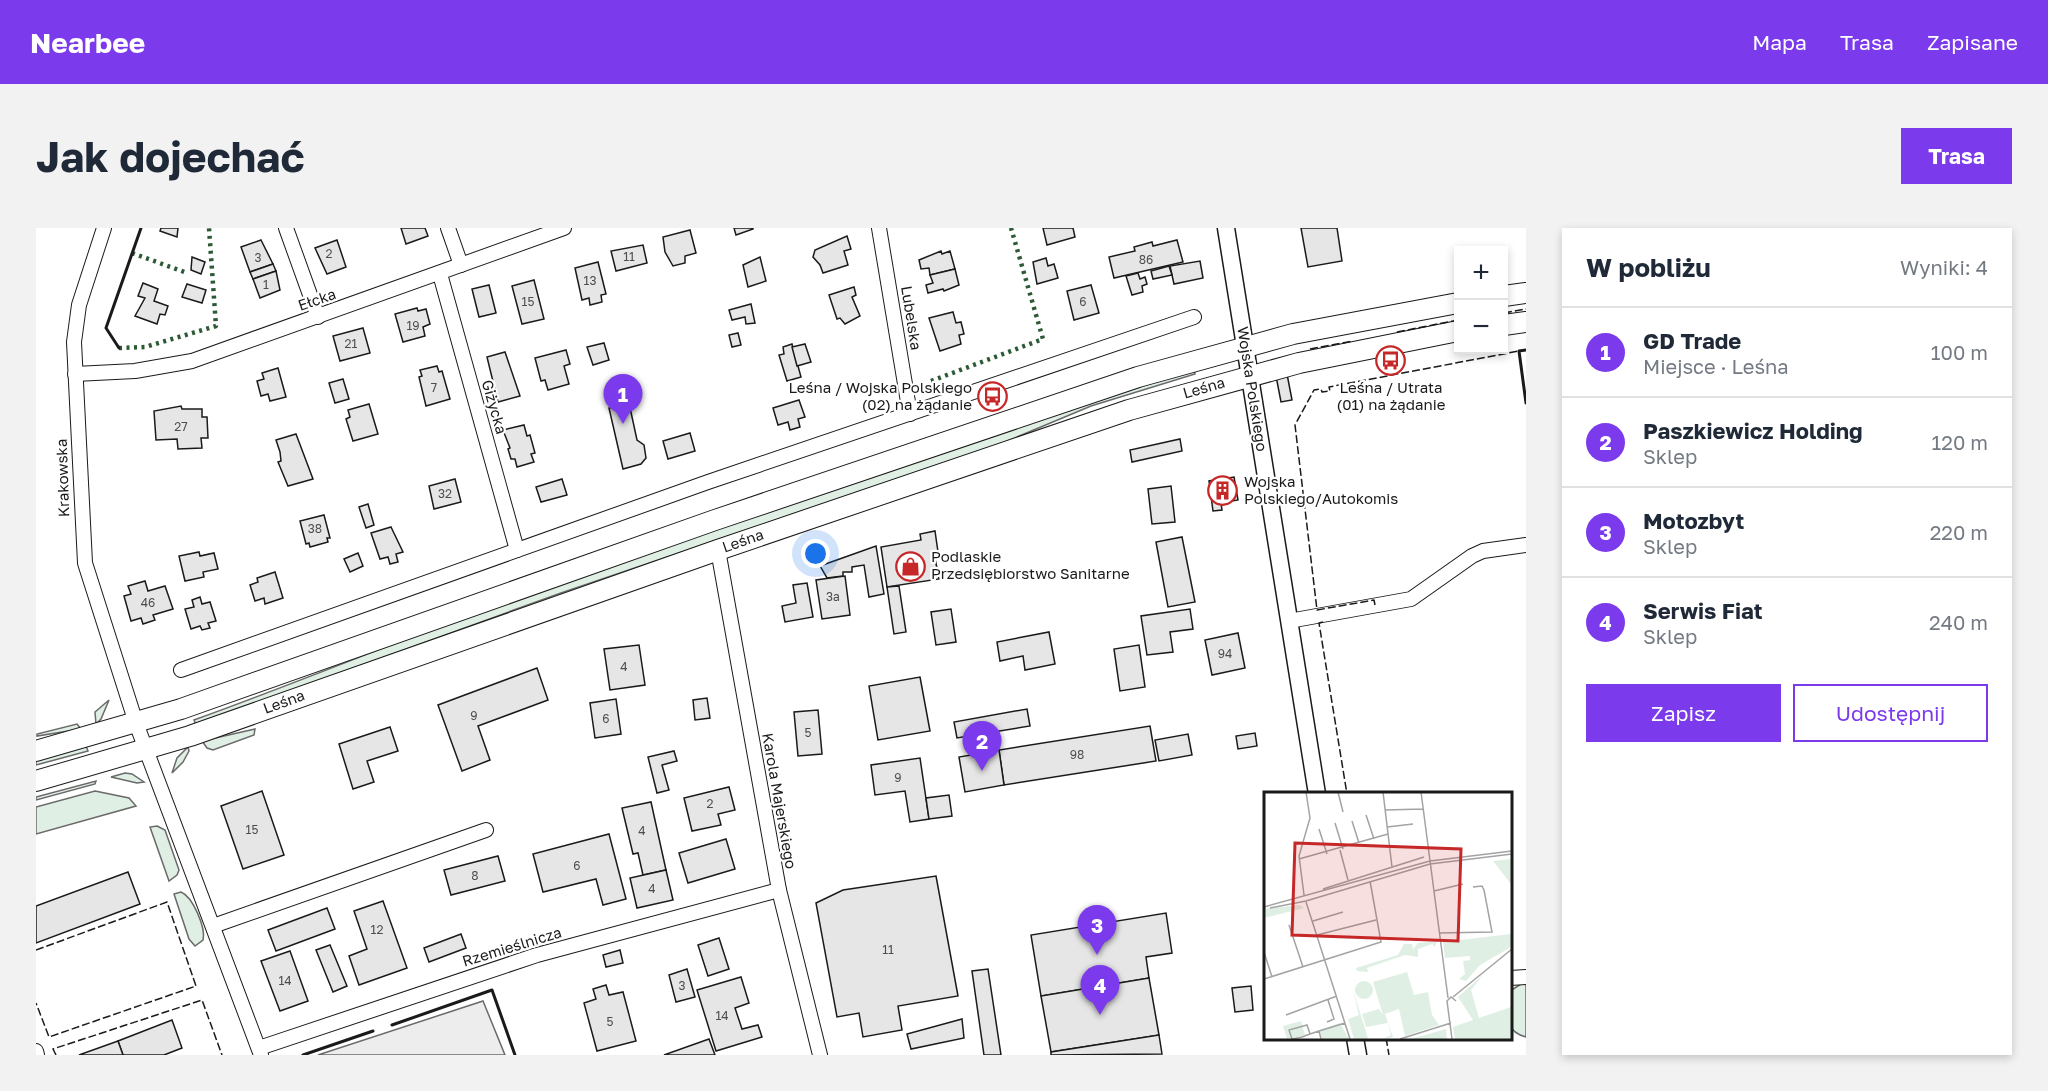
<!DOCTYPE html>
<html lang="pl">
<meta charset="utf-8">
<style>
:root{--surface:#fff;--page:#f2f2f3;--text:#1f2937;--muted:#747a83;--line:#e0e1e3;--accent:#7c3aed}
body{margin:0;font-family:"Golos Text",sans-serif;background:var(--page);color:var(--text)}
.controls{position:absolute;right:18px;top:18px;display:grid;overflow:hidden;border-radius:0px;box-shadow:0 3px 9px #0003}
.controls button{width:54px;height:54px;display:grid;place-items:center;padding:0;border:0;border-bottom:2px solid var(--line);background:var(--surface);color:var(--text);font:30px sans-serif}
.you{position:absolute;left:780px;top:326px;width:21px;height:21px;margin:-15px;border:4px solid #fff;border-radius:50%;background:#1a73e8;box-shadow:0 0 0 9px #1a73e833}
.badge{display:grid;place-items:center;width:39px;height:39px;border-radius:50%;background:var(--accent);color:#fff;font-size:20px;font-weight:700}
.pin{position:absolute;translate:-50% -50px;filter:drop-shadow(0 2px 3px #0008)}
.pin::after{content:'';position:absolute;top:32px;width:21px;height:18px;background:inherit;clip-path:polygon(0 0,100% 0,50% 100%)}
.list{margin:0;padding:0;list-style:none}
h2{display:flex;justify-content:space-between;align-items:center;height:78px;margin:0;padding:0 24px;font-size:26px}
h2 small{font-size:20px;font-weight:400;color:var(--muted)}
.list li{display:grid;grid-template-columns:39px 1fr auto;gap:18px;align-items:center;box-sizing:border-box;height:90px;padding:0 24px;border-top:2px solid var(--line)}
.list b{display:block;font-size:22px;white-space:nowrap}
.list p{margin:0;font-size:20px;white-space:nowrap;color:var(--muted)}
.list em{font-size:20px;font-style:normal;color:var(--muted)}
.actions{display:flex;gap:12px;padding:18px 24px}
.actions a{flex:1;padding:14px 0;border:2px solid var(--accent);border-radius:0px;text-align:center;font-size:21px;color:var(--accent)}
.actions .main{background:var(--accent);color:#fff}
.map{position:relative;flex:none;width:1490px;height:827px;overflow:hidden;border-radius:0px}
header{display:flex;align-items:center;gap:36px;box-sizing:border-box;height:84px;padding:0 30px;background:var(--accent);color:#fff}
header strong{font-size:28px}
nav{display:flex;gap:33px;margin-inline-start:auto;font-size:21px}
.intro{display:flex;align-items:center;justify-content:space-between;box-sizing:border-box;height:144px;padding:0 36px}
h1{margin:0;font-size:42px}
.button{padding:15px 27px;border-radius:0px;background:var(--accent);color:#fff;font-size:21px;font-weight:700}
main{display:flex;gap:36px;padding:0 36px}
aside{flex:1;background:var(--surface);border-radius:0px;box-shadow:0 3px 9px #0003}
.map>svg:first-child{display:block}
</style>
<header>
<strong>Nearbee</strong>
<nav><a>Mapa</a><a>Trasa</a><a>Zapisane</a></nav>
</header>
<div class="intro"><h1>Jak dojechać</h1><a class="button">Trasa</a></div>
<main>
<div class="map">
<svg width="1490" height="827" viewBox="0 0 1490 827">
<rect width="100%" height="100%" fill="#fff"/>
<!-- green -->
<g fill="#e0efe3" stroke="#6a6a6a" stroke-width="1.5">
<path d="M1158 141 1159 146 1055 178 969 214 525 365 160 497 158 492C286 446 409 393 537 349 743 277 951 210 1158 141Z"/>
<polygon points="73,472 65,491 60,496 59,484"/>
<polygon points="41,496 45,501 1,508 1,506"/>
<polygon points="219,501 218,507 177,522 171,520 166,513"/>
<polygon points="50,518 52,523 0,537 0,531"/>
<polygon points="152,519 153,523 147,534 136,545 141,530"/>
<polygon points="89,545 96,546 108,554 101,555 75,549"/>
<polygon points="60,553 59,556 0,572 0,569"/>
<polygon points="59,563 93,570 100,578 0,606 0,579"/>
<polygon points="121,598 129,602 143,642 141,647 133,653 114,599"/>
<path d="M145 664C157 669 170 700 167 712L159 718 153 711 138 666Z"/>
<path d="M1485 756H1490V809C1466 803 1473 785 1474 763Z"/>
</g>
<!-- parking -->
<polygon fill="#ededed" stroke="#6a6a6a" stroke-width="1.5" points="447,773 469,827 282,827"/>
<!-- building -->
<g fill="#e6e6e6" stroke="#1a1a1a" stroke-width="1.5">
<polygon points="125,0 142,0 141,9 124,3"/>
<polygon points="365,0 389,0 392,8 370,16"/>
<polygon points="698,0 717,0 717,1 700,7"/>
<polygon points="1007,0 1037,0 1039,9 1011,17"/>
<polygon points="1265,0 1301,0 1306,33 1272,39"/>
<polygon points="654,2 660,25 649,28 649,35 637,38 629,24 627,9"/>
<polygon points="811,8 815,21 808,23 812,37 787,45 784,37 777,29 779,22"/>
<polygon points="225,12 237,36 214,44 205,19"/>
<polygon points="301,12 310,39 291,46 279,20"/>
<polygon points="1141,12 1147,34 1078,50 1073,29 1099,23 1098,19 1116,14 1117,18"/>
<polygon points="607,17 611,35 580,43 575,23"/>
<polygon points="905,23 906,26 914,23 919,41 894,47 893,40 885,41 883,32"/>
<polygon points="156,29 169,34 165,46 155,42"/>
<polygon points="724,29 730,53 712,59 707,37"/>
<polygon points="1010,30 1012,38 1018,36 1022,50 1001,56 997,34"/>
<polygon points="1164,33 1167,50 1138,56 1134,38"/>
<polygon points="562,34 570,66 565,67 566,74 554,77 553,70 546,72 539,40"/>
<polygon points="237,36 240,43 217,51 214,44"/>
<polygon points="1133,38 1136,47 1117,51 1115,43"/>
<polygon points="919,41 923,57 908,63 907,61 892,65 890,57 897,55 894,47"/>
<polygon points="240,43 244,62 224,70 217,51"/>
<polygon points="1102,45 1104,51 1109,49 1111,56 1106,58 1107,64 1096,67 1090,48"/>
<polygon points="498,52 508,91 486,96 476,58"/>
<polygon points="107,55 122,61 118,73 132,78 129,87 124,86 121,96 99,88 109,70 102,68"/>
<polygon points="151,56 170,62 166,75 146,69"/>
<polygon points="453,57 460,85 443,89 436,61"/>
<polygon points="1055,57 1063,85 1038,92 1031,63"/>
<polygon points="818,59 820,67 816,69 824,88 809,96 804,90 801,91 793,67"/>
<polygon points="715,76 719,95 710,96 709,89 696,92 693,82"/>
<polygon points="381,80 382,83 390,81 394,96 387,99 389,108 367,114 359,86"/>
<polygon points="917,84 920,95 925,94 928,106 923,107 925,116 904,123 893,90"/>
<polygon points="327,100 334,125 304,133 297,108"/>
<polygon points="702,105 705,117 696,119 693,107"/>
<polygon points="568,115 573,132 557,137 551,119"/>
<polygon points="756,116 765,149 751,153 743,127 748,126 747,119"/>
<polygon points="769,116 775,134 761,138 756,119"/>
<polygon points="530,122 534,136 528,138 533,156 512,162 509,152 505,153 499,130"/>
<polygon points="469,124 484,168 462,174 451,129"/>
<polygon points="401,138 403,144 406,143 414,171 390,178 383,149 386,148 384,142"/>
<polygon points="242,140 250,169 234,173 232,166 225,168 221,153 228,151 226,145"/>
<polygon points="1251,146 1256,172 1245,174 1240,148"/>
<polygon points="307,151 313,171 299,175 293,155"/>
<polygon points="763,172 769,189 762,191 764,199 754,202 752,194 742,197 737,180"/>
<polygon points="593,175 601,212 608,217 610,230 605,236 587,241 573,180"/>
<polygon points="333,176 342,206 317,213 310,191 314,189 312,182"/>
<polygon points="145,178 146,181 166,181 166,189 171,189 172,210 165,210 166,220 142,221 141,211 120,212 118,183"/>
<polygon points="488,197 491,208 494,207 499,225 495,226 498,234 481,239 479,231 475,231 472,221 474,220 467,202"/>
<polygon points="654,205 659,223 632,231 627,213"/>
<polygon points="260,206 277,251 252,258 242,234 245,233 244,224 240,212"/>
<polygon points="1144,211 1146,223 1096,234 1094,222"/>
<polygon points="1198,249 1202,272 1185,275 1186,282 1177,283 1173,253"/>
<polygon points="419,251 425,274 398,281 393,258"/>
<polygon points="526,251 531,267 505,274 500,259"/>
<polygon points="1135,258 1139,294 1116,296 1112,261"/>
<polygon points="332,276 338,297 330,300 323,279"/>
<polygon points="288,287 294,310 291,310 292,314 274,319 273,315 270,316 264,293"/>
<polygon points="355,299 367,324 360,326 362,334 354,336 352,329 344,331 335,305"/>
<polygon points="899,303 902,324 898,325 903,351 851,359 845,319 885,312 884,306"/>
<polygon points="1146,309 1159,374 1132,379 1120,314"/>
<polygon points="840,318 848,366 833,369 828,337 816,339 816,344 807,344 807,348 791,350 784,338"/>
<polygon points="163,324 164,328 178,325 182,341 167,344 168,349 149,353 143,328"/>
<polygon points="322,325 327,338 314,344 308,331"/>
<polygon points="239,344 247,370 229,376 228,370 219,373 214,357 222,354 221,350"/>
<polygon points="809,348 814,387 786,391 780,352"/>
<polygon points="109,353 112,363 129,358 137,381 117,387 119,392 107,396 105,390 95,393 88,368 95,366 92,358"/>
<polygon points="771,355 777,389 749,394 746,378 760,375 757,357"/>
<polygon points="863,358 870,404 858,406 851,359"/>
<polygon points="164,369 166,376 174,374 180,393 172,395 174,400 166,402 164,398 155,401 149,381 158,379 156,372"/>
<polygon points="915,381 920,414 900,417 895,384"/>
<polygon points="1154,381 1157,401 1134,404 1137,424 1111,427 1105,388"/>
<polygon points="1013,404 1019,436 989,442 987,428 964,433 961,414"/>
<polygon points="1202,405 1209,440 1176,447 1169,412"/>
<polygon points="603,417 609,457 574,462 568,421"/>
<polygon points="1103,417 1109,459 1084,463 1078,421"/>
<polygon points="501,440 512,472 442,498 454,532 426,543 402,477"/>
<polygon points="884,449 894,503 842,512 833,458"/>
<polygon points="671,470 674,490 659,492 657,472"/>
<polygon points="580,471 585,506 559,510 554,475"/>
<polygon points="991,481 994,498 921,510 918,494"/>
<polygon points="782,482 786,526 762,528 758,484"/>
<polygon points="1114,498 1120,533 968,557 963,522"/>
<polygon points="354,499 362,523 331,533 338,554 317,561 303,516"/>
<polygon points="1219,505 1221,518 1202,521 1200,508"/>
<polygon points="1152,506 1156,527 1123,533 1119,512"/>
<polygon points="963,522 968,557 929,564 923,529"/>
<polygon points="638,523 641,533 626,537 633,562 621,565 612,529"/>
<polygon points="884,530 893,591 874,594 869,563 839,567 835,537"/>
<polygon points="693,559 699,582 682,586 685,597 656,603 648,570"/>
<polygon points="226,563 248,627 207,641 185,578"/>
<polygon points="913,567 916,588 893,591 890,570"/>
<polygon points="615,574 630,642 607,647 602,625 597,626 586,580"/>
<polygon points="573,606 590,671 567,677 560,651 507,664 497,626"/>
<polygon points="690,611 699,641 652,655 643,625"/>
<polygon points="462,628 469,653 415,667 408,642"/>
<polygon points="630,642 637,672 601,680 594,650"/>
<polygon points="92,644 104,676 0,715 0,678"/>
<polygon points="900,648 922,768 862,778 866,802 827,809 823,785 801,789 780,675 807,662"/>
<polygon points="347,673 371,740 323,757 313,728 331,721 318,683"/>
<polygon points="291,680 299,701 240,723 232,702"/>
<polygon points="1130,685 1136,725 1110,729 1113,750 1005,768 995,707"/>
<polygon points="425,706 430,720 393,734 388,720"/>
<polygon points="683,710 693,741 672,748 662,717"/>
<polygon points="294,717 311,758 297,764 280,722"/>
<polygon points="584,722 587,735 570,739 567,727"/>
<polygon points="254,723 272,773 244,783 225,733"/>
<polygon points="651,741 659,769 640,774 633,747"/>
<polygon points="952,741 965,827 948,827 936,743"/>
<polygon points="705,749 713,775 699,780 706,801 722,797 726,809 680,823 661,762"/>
<polygon points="1113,750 1123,807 1015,824 1005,768"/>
<polygon points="570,757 573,767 587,764 600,813 561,823 548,775 560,771 557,761"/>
<polygon points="1215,758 1217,782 1199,784 1196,760"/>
<polygon points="926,791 928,810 875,821 871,806"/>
<polygon points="136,792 146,820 128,827 87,827 82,813"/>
<polygon points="1123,807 1126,826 1015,827 1015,824"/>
<polygon points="673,811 679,827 628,827"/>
<polygon points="82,813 87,827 43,827"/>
</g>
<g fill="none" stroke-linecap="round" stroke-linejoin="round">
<defs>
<g id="minor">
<polyline points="68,0 43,77 38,114 49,335 100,495 225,827"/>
<polyline points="250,0 282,89"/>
<polyline points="412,0 425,37"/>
<polyline points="843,0 874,186"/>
<polyline points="404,46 481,322"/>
<polyline points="39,146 99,143 156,133 528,0"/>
<polyline points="682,322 743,662 784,827"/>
<polyline points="1253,393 1375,371 1436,328 1447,323 1490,317"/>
<polyline points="145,442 672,254 1158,89"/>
<polyline points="177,698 450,602"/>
<polyline points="1474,750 1490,749"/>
<polyline points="223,820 501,727 743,662"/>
<polyline points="0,823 1,827"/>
</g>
<g id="tertiary">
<polyline points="1190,0 1281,566"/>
<polyline points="1319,810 1322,827"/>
</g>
<g id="secondary">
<polyline points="1468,68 1490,65"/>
<polyline points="1468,97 1490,94"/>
<polyline points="0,523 145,481 679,292 1102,149 1257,106 1422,75"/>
<polyline points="0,553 154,508 682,322 1093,182 1263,135 1422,103"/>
</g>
</defs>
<!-- minor casing -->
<use href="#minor" stroke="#1a1a1a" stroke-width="16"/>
<!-- tertiary casing -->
<use href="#tertiary" stroke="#1a1a1a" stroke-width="19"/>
<!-- secondary casing -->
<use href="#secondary" stroke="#1a1a1a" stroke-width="22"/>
<!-- minor -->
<use href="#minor" stroke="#fff" stroke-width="14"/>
<!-- tertiary -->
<use href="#tertiary" stroke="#fff" stroke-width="16"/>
<!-- secondary -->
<use href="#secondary" stroke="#fff" stroke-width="20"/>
<!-- hedge -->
<g stroke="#2b5a34" stroke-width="4.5" stroke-dasharray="3 4.5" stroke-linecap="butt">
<polyline points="96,25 151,45"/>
<polyline points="83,120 109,119 180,98 173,0"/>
<polyline points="895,153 1007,111 975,0"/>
</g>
<!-- fence -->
<g stroke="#1a1a1a" stroke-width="1.5" stroke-dasharray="8 3" stroke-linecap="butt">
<polyline points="1468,85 1490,81"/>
<polyline points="1361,104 1422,92"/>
<polyline points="1274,121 1317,113"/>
<polyline points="1339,377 1338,372 1281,382 1259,197 1278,162 1285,161 1286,164 1294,163 1293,159 1483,123"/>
<polyline points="1287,394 1283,395 1311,566"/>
<polyline points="0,722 131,674 160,758 13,809 0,775"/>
<polyline points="1350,810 1353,827"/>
<polyline points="20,827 17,821 166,772 186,827"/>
</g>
<!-- wall -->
<g stroke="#1a1a1a" stroke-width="3">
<polyline points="83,120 70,100 105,0"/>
<polyline points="1490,122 1483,123 1490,175"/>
<polyline points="356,797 456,762 479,827"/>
<polyline points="267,827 337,803"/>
</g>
</g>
<!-- icons -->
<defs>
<symbol id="bus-ring" viewBox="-11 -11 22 22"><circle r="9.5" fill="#fff" stroke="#c62828" stroke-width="1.5"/><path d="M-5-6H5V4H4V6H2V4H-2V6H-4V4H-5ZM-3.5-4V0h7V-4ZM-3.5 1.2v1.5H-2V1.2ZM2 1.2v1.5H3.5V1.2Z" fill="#c62828"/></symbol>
<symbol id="building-ring" viewBox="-11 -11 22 22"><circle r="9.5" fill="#fff" stroke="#c62828" stroke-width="1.5"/><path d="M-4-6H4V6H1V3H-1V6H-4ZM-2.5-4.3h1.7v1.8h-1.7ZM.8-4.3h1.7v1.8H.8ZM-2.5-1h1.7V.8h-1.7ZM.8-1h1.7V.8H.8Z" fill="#c62828"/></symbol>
<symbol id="shop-ring" viewBox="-11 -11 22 22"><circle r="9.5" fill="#fff" stroke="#c62828" stroke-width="1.5"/><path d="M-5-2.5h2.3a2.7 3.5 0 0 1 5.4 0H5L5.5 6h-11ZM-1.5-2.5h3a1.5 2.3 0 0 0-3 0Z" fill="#c62828"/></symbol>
</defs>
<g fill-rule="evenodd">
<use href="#bus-ring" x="1338" y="116" width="33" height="33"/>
<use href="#bus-ring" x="940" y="152" width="33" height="33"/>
<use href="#building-ring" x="1170" y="246" width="33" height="33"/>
<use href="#shop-ring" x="858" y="322" width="33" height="33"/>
</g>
<g text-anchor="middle" stroke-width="4.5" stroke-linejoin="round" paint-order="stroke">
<!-- number labels -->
<g font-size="12" fill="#4d4d4d">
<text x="293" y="30">2</text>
<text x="593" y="33">11</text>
<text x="222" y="34">3</text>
<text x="1110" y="36">86</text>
<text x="554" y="57">13</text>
<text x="230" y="61">1</text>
<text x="492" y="78">15</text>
<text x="1047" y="78">6</text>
<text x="377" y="102">19</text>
<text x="315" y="120">21</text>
<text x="398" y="164">7</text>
<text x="145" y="203">27</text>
<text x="409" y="270">32</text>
<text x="279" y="305">38</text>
<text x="797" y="373">3a</text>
<text x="112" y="379">46</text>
<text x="1189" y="430">94</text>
<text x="588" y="443">4</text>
<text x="438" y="492">9</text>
<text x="570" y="495">6</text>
<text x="772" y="509">5</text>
<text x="1041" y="531">98</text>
<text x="862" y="554">9</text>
<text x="674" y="580">2</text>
<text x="216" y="606">15</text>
<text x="606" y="607">4</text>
<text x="541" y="642">6</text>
<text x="439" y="652">8</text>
<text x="616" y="665">4</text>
<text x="341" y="706">12</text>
<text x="852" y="726">11</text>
<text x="249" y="757">14</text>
<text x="646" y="762">3</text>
<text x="686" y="792">14</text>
<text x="574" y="798">5</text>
</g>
<!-- street labels -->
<g font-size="15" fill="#1a1a1a" stroke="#fff">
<text transform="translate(281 72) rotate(-19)" y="5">Ełcka</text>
<text transform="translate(875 90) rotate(81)" y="5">Lubelska</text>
<text transform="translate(1168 160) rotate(-16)" y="5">Leśna</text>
<text transform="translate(1216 161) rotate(81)" y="5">Wojska Polskiego</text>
<text transform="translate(458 179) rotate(74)" y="5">Giżycka</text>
<text transform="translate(27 250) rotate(-92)" y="5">Krakowska</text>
<text transform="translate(707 313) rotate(-19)" y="5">Leśna</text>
<text transform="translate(248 474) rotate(-20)" y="5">Leśna</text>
<text transform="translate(743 573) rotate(80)" y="5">Karola Majerskiego</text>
<text transform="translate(476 719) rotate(-17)" y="5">Rzemieślnicza</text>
</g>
<!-- poi labels -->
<g font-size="15" fill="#1a1a1a" stroke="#fff" text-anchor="start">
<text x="936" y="165" text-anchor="end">Leśna / Wojska Polskiego<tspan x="936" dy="17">(02) na żądanie</tspan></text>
<text x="1355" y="165" text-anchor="middle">Leśna / Utrata<tspan x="1355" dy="17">(01) na żądanie</tspan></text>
<text x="1208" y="259">Wojska<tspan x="1208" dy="17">Polskiego/Autokomis</tspan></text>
<text x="895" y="334">Podlaskie<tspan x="895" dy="17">Przedsiębiorstwo Sanitarne</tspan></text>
</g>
</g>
<!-- overview -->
<g transform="translate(1228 564)">
<rect width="248" height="248" fill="#fff"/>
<path d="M247 67H248L247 92 229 69ZM36 113 40 116 0 126V117ZM247 142V155L216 173 202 189 195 187 201 182 199 169 206 168V164L181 166 179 150ZM173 149 171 155 168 152 154 157V165L141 163 103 176 104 180 93 179 92 176 134 163 140 152H148L149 157 154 151ZM143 180 150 203 164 200 168 223 175 233 141 244 135 217 121 222 129 245 119 247 127 243 124 231 102 235 98 222 115 217 119 223 109 190ZM220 182 207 198 215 226 247 215V247H191L189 235 209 228 194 205ZM91 198a9 9 0 1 1 18 0a9 9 0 1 1-18 0ZM88 195 104 246 102 247H90L84 227 95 223ZM37 229 41 243 76 231 85 247H58L56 240 23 247 19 234ZM182 237 183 247H147Z" fill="#e0efe3"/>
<path fill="none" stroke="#a3a3a3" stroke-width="1.5" d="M74 0 79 20M119 0 128 75M157 0 184 206M121 18 159 17M102 23 110 47M88 29 95 51M71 31 79 57M123 35 149 32M55 37 63 62M76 58 84 88M35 67 124 42M59 97 160 65M170 99 199 92M40 103 35 64 46 26 42 0M42 110 86 247M0 115 166 69 248 59M6 116 42 109 166 72 248 62M49 129 79 120M25 133 39 175M175 141 228 140 220 98 218 94 209 95M53 143 112 128M0 160 8 185M0 187 117 150 106 89M189 205 248 157M22 223 73 204M63 230 70 227 64 208M55 239 81 231M46 242 43 233 25 238 28 247 38 245 46 242 55 239 57 247M136 247 187 231M188 247 183 209 187 205 192 209"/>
<path fill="#c62828" fill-opacity="0.15" stroke="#c62828" stroke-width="3" d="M31 51 197 57 194 149 28 143Z"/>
<rect width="248" height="248" fill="none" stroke="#1a1a1a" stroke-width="3"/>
</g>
</svg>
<div class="controls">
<button>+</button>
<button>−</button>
</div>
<div class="you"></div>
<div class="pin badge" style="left:587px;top:196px">1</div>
<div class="pin badge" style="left:946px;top:543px">2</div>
<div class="pin badge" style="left:1061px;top:727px">3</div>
<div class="pin badge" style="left:1064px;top:787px">4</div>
</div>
<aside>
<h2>W pobliżu<small>Wyniki: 4</small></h2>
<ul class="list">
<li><span class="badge">1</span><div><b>GD Trade</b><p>Miejsce · Leśna</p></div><em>100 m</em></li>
<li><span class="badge">2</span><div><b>Paszkiewicz Holding</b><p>Sklep</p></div><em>120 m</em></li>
<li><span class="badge">3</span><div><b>Motozbyt</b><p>Sklep</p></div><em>220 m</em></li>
<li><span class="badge">4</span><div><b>Serwis Fiat</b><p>Sklep</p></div><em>240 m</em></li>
</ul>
<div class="actions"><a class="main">Zapisz</a><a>Udostępnij</a></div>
</aside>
</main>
